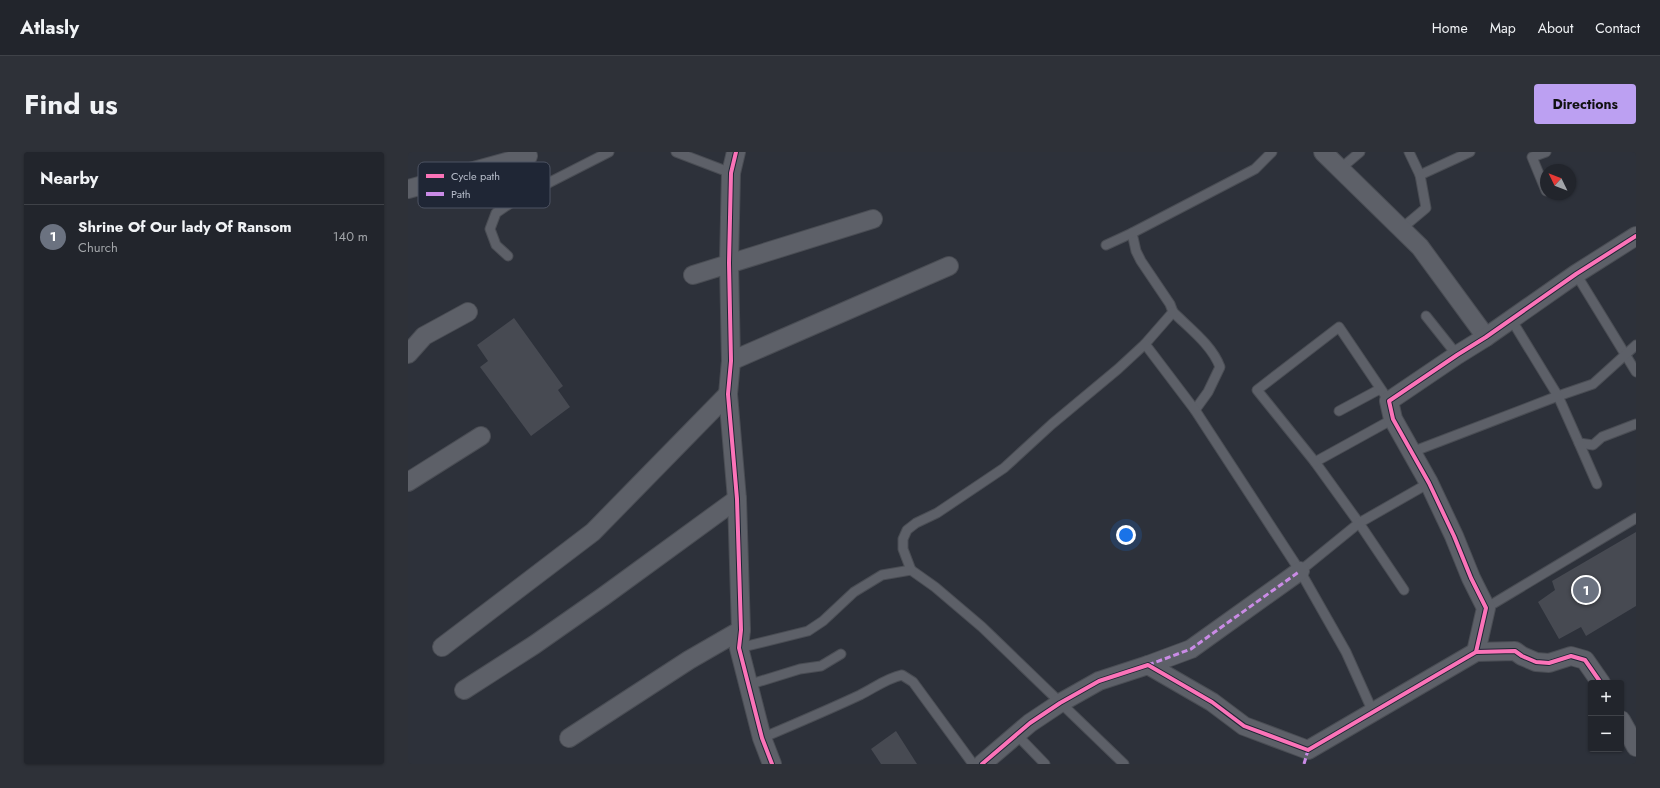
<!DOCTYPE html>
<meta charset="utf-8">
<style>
:root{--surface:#22252c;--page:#2e3138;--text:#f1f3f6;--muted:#a2a5a9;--line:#3f4248;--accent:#bca0f2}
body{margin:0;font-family:Jost,sans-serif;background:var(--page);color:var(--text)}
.controls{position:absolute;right:12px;bottom:12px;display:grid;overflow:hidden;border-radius:4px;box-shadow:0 1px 3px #0004}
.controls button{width:36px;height:36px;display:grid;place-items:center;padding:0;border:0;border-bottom:1px solid var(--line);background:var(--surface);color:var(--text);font:20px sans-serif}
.compass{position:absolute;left:1132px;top:12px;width:36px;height:36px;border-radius:50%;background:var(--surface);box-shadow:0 1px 3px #0004;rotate:313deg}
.you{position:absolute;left:718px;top:383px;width:14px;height:14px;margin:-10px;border:3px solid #fff;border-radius:50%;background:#1a73e8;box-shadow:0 0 0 6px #1a73e833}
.badge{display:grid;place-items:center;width:26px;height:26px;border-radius:50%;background:var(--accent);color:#fff;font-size:13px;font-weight:700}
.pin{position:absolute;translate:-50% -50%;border:2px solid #fff;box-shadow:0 1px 4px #0006}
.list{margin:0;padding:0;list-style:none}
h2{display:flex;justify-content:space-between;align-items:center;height:52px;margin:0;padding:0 16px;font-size:17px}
h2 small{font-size:13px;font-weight:400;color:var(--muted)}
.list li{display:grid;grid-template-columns:26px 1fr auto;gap:12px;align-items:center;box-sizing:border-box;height:64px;padding:0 16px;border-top:1px solid var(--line)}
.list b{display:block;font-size:15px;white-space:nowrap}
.list p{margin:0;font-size:13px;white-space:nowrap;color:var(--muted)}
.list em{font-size:13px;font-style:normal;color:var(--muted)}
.map{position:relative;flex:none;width:1228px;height:612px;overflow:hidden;border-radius:4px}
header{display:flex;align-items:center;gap:24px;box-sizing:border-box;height:56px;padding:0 20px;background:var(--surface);border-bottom:1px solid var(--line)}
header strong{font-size:19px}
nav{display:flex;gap:22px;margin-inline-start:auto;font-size:14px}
.intro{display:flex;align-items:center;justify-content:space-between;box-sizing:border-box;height:96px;padding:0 24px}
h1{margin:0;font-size:28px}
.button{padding:10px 18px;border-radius:4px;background:var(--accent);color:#111;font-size:14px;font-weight:700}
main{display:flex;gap:24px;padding:0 24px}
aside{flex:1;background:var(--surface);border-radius:4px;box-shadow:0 1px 3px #0004}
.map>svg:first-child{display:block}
</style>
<header>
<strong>Atlasly</strong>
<nav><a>Home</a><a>Map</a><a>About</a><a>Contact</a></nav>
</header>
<div class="intro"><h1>Find us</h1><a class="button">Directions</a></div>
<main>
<aside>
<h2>Nearby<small></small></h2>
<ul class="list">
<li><span class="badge" style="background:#6b7280">1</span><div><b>Shrine Of Our lady Of Ransom</b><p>Church</p></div><em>140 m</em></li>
</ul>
</aside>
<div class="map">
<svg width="1228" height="612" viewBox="0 0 1228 612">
<rect width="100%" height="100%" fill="#2d313a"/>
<!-- building -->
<g fill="#474a52">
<polygon points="106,166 155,234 150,238 162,255 123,284 72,215 80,209 69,193"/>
<polygon points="1228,380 1228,454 1178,484 1173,475 1151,487 1130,450 1147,438 1144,429"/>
<polygon points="488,579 509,612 473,612 463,597"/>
</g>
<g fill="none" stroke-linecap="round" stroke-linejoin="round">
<defs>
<g id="lane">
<polyline points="268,0 323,21"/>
<polyline points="1001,0 1012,23"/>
<polyline points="1138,0 1124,5 1138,39"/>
<polyline points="932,17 952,0"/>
<polyline points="993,77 1018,56 1012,23 1062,0"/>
<polyline points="724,81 728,99 733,109 762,152 765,160 737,192"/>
<polyline points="698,93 724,81 847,17 864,0"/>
<polyline points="100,104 88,93 82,77 88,61 107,48 201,0"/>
<polyline points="1168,122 1228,220"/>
<path d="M765 160C781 176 804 193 812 215L800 240 787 258"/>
<polyline points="1018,164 1049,203"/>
<polyline points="1228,193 1185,232 1150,244 1171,291 1185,293 1194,285 1228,272"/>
<polyline points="931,259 972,237"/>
<polyline points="985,267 907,310 951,371 996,438"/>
<polyline points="1171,291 1189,332"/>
<polyline points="1004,300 1150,244 1103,167"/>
<polyline points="907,310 849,238 931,175 981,249"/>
<polyline points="503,418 527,435 574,475 716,612"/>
<polyline points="892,419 951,371 1021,331"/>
<polyline points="1078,456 1228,366"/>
<polyline points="331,496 400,479 415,469 446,440 474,423 503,418 495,397 495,387 499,378 508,371 529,361 596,316 644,272 710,217 737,192 787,258 892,419 938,500 965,560"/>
<polyline points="340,533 392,517 413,514 433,502"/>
<polyline points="609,583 637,612"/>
<path d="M354 586C387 572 420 558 452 543 466 536 479 526 494 523L505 530 565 612"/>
</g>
<g id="street">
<polyline points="328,0 323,21 321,111 323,209 320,242 329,347 333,478 331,496 354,586 364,612"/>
<polyline points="915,0 1012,95 1078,185"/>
<polyline points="0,37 120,4"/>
<polyline points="285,123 465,67"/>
<polyline points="0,202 16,184 60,160"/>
<polyline points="323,209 541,114"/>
<polyline points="0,330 73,284"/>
<polyline points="34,495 185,380 320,242"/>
<polyline points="1068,500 1078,456 1063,426 1046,384 1021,331 985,267 981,249 1049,203 1078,185 1168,122 1228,84"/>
<polyline points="740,513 783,497 892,419"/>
<polyline points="56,538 126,493 196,444 329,347"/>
<polyline points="1213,568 1228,595"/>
<polyline points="161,586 281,508 333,478"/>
<polyline points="574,612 622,571 652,551 691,529 740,513 804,550 836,574 900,598 1068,500 1107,499 1114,504 1128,510 1141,511 1163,504 1177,508 1193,531"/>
</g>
</defs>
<!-- lane casing -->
<use href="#lane" stroke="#4a4d54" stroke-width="11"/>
<!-- street casing -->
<use href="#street" stroke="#4a4d54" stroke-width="20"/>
<!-- lane -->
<use href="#lane" stroke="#5d6068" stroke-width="9"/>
<!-- street -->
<use href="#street" stroke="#5d6068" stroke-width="18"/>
<!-- quiet -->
<g stroke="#ca8be6" stroke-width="3" stroke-dasharray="6 3" stroke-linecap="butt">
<polyline points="740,513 783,497 892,419"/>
<polyline points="896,612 900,598"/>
</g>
<defs>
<g id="cycleway">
<polyline points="328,0 323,21 321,111 323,209 320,242 329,347 333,478 331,496 354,586 364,612"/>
<polyline points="1068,500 1078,456 1063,426 1046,384 1021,331 985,267 981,249 1049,203 1078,185 1168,122 1228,84"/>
<polyline points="574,612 622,571 652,551 691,529 740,513 804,550 836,574 900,598 1068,500 1107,499 1114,504 1128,510 1141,511 1163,504 1177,508 1193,531"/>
</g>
</defs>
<!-- cycleway casing -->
<use href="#cycleway" stroke="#1f2635" stroke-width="6"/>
<!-- cycleway -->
<use href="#cycleway" stroke="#fb73b8" stroke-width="4"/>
</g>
<!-- legend -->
<rect x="10" y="10" width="132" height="46" rx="6" fill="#1f2635" stroke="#4d5362" stroke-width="1"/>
<rect x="18" y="22" width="18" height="4" fill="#fb73b8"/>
<rect x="18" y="40" width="18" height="4" fill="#ca8be6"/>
<g font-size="11" fill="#b7bdca">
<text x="43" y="28">Cycle path</text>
<text x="43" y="46">Path</text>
</g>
</svg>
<div class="controls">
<button>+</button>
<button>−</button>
</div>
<svg class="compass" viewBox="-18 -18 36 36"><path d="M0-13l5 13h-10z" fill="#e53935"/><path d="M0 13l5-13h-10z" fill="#a2a5a9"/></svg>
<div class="you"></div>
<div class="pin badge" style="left:1178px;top:438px;background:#6b7280">1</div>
</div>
</main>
